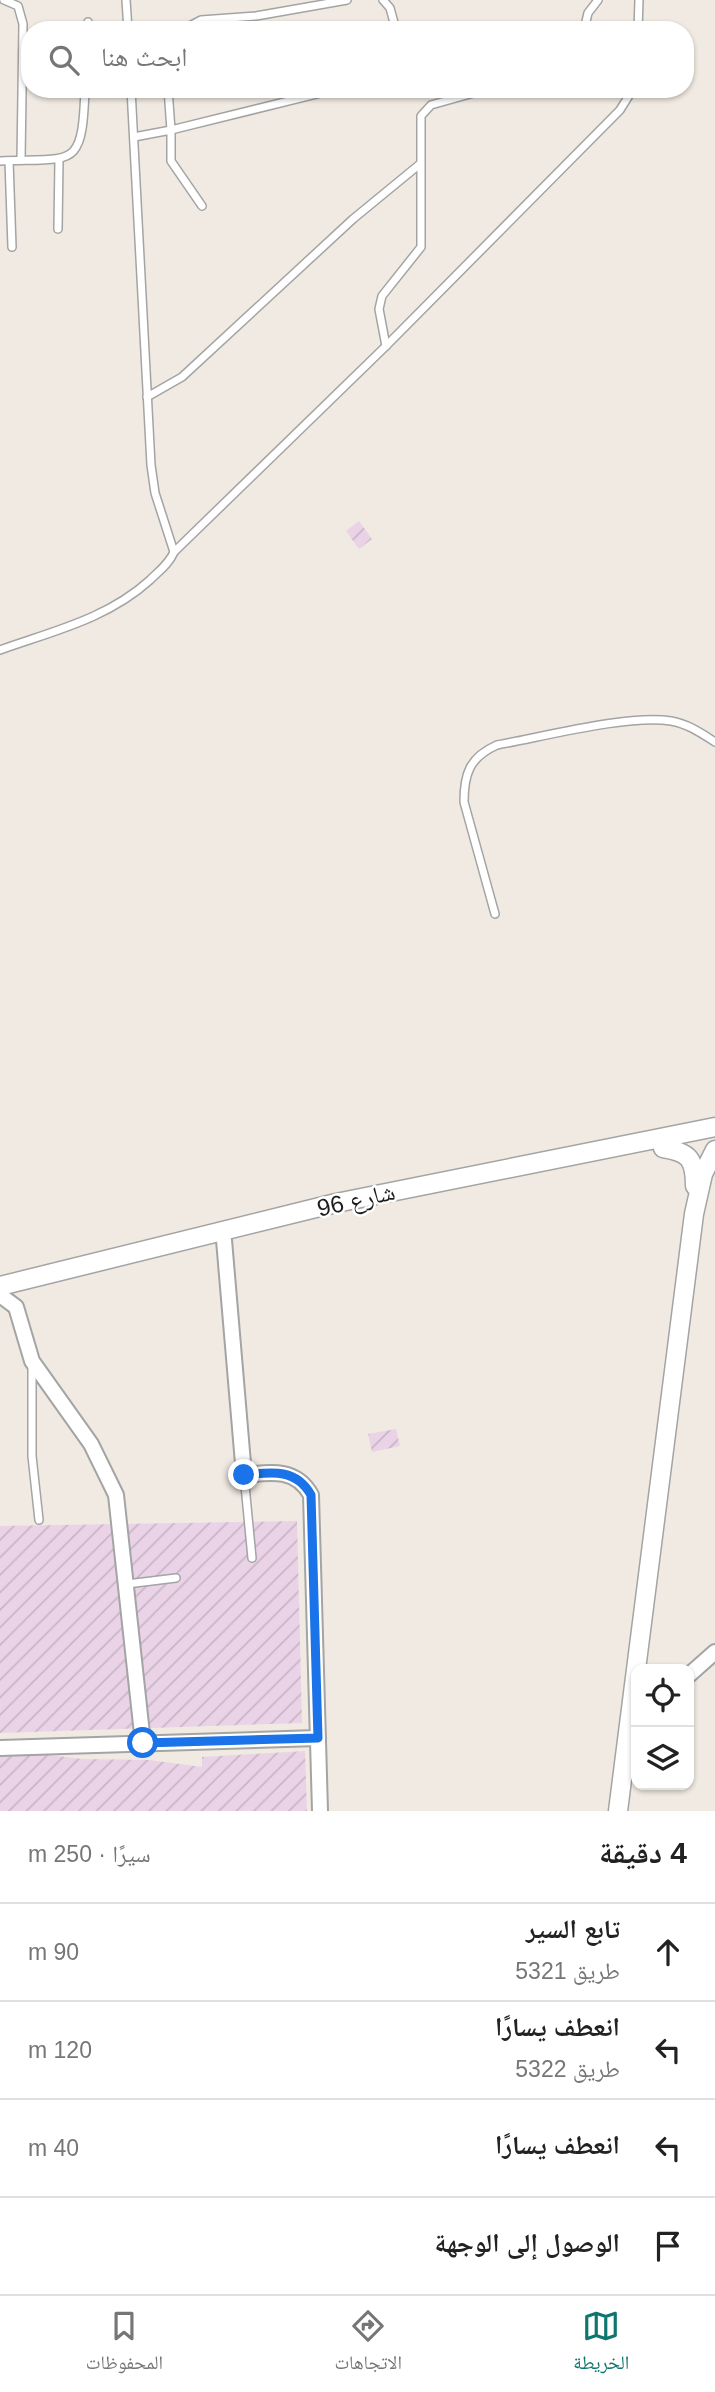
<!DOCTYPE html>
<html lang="ar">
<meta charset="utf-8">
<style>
:root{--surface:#fff;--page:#f6f6f6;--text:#222;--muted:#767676;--line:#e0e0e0;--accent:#0f766e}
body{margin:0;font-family:Arial,"Noto Naskh Arabic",sans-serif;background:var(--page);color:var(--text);direction:rtl}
.controls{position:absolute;right:21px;bottom:21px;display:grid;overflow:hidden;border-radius:14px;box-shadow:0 2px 5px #0004}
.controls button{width:63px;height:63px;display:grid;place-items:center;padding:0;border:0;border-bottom:2px solid var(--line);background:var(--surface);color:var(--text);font:35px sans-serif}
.stop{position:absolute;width:21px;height:21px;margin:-16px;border:5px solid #1a73e8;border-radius:50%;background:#fff}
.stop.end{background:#1a73e8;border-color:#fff;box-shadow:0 2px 7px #0008}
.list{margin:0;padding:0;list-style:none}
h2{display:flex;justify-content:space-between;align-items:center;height:91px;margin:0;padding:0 28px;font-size:30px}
h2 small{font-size:23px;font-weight:400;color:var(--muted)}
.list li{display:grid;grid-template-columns:46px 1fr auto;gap:21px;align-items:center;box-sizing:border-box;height:98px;padding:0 28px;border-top:2px solid var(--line)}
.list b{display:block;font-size:26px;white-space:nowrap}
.list p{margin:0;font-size:23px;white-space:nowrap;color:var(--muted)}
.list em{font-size:23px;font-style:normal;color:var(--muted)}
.icon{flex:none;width:38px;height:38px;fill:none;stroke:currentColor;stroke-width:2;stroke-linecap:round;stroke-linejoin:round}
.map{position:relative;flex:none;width:715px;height:1811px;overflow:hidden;direction:ltr}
.search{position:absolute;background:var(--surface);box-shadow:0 2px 5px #0004;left:21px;right:21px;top:21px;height:77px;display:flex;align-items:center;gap:18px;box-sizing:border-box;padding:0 24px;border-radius:28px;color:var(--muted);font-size:26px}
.sheet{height:483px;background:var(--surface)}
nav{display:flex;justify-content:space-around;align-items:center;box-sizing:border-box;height:98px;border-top:2px solid var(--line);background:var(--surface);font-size:19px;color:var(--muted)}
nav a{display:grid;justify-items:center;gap:4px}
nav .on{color:var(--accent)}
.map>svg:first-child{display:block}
</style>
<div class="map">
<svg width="715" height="1811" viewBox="0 0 715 1811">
<defs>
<pattern id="industrial-furrows" width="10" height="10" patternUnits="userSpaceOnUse" patternTransform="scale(1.75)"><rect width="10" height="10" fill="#ead3e7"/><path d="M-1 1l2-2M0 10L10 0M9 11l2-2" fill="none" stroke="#c8b5c6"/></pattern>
</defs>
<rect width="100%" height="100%" fill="#f0eae2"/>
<!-- industrial -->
<g fill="url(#industrial-furrows)">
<polygon points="359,521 372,539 359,549 346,531"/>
<polygon points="396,1429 400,1446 372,1452 368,1434"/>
<polygon points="297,1521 302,1723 0,1733 0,1526"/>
<polygon points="9,1750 82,1759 149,1760 202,1767 202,1757 305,1751 307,1811 0,1811 0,1753"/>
</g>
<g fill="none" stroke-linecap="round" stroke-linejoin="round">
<defs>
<g id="service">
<polyline points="4,0 18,6 23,24 21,160"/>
<polyline points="126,0 128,30"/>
<polyline points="383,0 390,8 396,30"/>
<polyline points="88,30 88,22"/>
<polyline points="182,30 201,20 256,16 347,0"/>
<polyline points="584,30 588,13 598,0"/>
<polyline points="638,30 639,0"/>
<polyline points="168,89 171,130 337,89"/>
<polyline points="134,137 171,130 171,161 202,206"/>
<path d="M0 161C75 158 82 170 85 89"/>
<polyline points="9,161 12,247"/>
<polyline points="58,229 59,159"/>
<polyline points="386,346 379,309 382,296 421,247 421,116 431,105 488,89"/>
<polyline points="147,397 182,377 353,219 420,164"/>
<polyline points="174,552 386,346 620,110 633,89"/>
<path d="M0 650C53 631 107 619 150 580 159 571 169 564 174 552L155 493 151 465 131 89"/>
<path d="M495 914 464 802C464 773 470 757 497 745 542 737 629 714 671 721 688 724 701 733 715 742"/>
<polyline points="32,1366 32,1456 39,1520"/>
<polyline points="244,1475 252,1558"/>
<polyline points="127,1584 176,1578"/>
</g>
<g id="minor">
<path d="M224 1240 244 1475C271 1472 296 1468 311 1495L320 1811"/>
<polyline points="0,1295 16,1307 32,1361 91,1444 116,1495 143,1743"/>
<polyline points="689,1675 715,1652"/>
<polyline points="0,1748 318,1738"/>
</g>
<g id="tertiary">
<path d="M663 1148C689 1152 695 1159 695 1186"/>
<polyline points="0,1286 336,1203 715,1127"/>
<polyline points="618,1811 694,1214 703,1174 715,1150"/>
</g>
</defs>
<!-- service casing -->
<use href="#service" stroke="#a4a4a4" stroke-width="10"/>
<!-- minor casing -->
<use href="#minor" stroke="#a4a4a4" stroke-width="18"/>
<!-- tertiary casing -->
<use href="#tertiary" stroke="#a4a4a4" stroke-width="21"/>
<!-- service -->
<use href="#service" stroke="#fff" stroke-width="7"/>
<!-- minor -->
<use href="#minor" stroke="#fff" stroke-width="14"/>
<!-- tertiary -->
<use href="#tertiary" stroke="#fff" stroke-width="18"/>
</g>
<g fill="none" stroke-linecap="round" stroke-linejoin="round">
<!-- route -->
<path stroke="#1a73e8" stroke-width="9" d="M143 1743 318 1738 311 1495C296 1468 271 1472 244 1475"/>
</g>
<g text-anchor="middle" stroke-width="5" stroke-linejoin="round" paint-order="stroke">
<!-- street labels -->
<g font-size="24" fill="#1d1d1d" stroke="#fff">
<text transform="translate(356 1200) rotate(-13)" y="8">شارع 96</text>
</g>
</g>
</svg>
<div class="controls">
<button><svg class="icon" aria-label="locate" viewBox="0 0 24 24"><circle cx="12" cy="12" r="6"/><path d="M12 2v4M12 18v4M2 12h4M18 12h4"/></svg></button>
<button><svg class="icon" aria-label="layers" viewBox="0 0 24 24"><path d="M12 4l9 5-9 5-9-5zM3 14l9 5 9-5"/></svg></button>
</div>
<div class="stop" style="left:143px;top:1743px"></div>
<div class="stop end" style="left:244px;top:1475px"></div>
<div class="search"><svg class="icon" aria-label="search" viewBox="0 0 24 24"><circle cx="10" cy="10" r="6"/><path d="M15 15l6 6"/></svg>ابحث هنا</div>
</div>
<section class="sheet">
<h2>4 دقيقة<small>سيرًا · 250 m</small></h2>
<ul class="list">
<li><svg class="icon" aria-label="ahead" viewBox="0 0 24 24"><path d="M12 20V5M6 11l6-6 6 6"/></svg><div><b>تابع السير</b><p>طريق 5321</p></div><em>90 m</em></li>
<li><svg class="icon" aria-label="left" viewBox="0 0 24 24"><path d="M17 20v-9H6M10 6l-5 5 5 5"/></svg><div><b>انعطف يسارًا</b><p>طريق 5322</p></div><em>120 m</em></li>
<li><svg class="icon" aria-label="left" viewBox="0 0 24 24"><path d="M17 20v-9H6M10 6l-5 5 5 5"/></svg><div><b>انعطف يسارًا</b></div><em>40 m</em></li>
<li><svg class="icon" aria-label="arrive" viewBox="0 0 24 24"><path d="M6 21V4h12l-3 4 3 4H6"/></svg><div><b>الوصول إلى الوجهة</b></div></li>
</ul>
</section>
<nav>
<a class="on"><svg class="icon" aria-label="map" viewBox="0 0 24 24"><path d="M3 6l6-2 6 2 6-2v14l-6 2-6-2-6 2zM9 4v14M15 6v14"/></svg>الخريطة</a>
<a><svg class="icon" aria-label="directions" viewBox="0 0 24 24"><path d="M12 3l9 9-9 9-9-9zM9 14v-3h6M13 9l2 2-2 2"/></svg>الاتجاهات</a>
<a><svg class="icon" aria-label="saved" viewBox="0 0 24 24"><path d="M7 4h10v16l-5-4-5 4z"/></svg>المحفوظات</a>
</nav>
